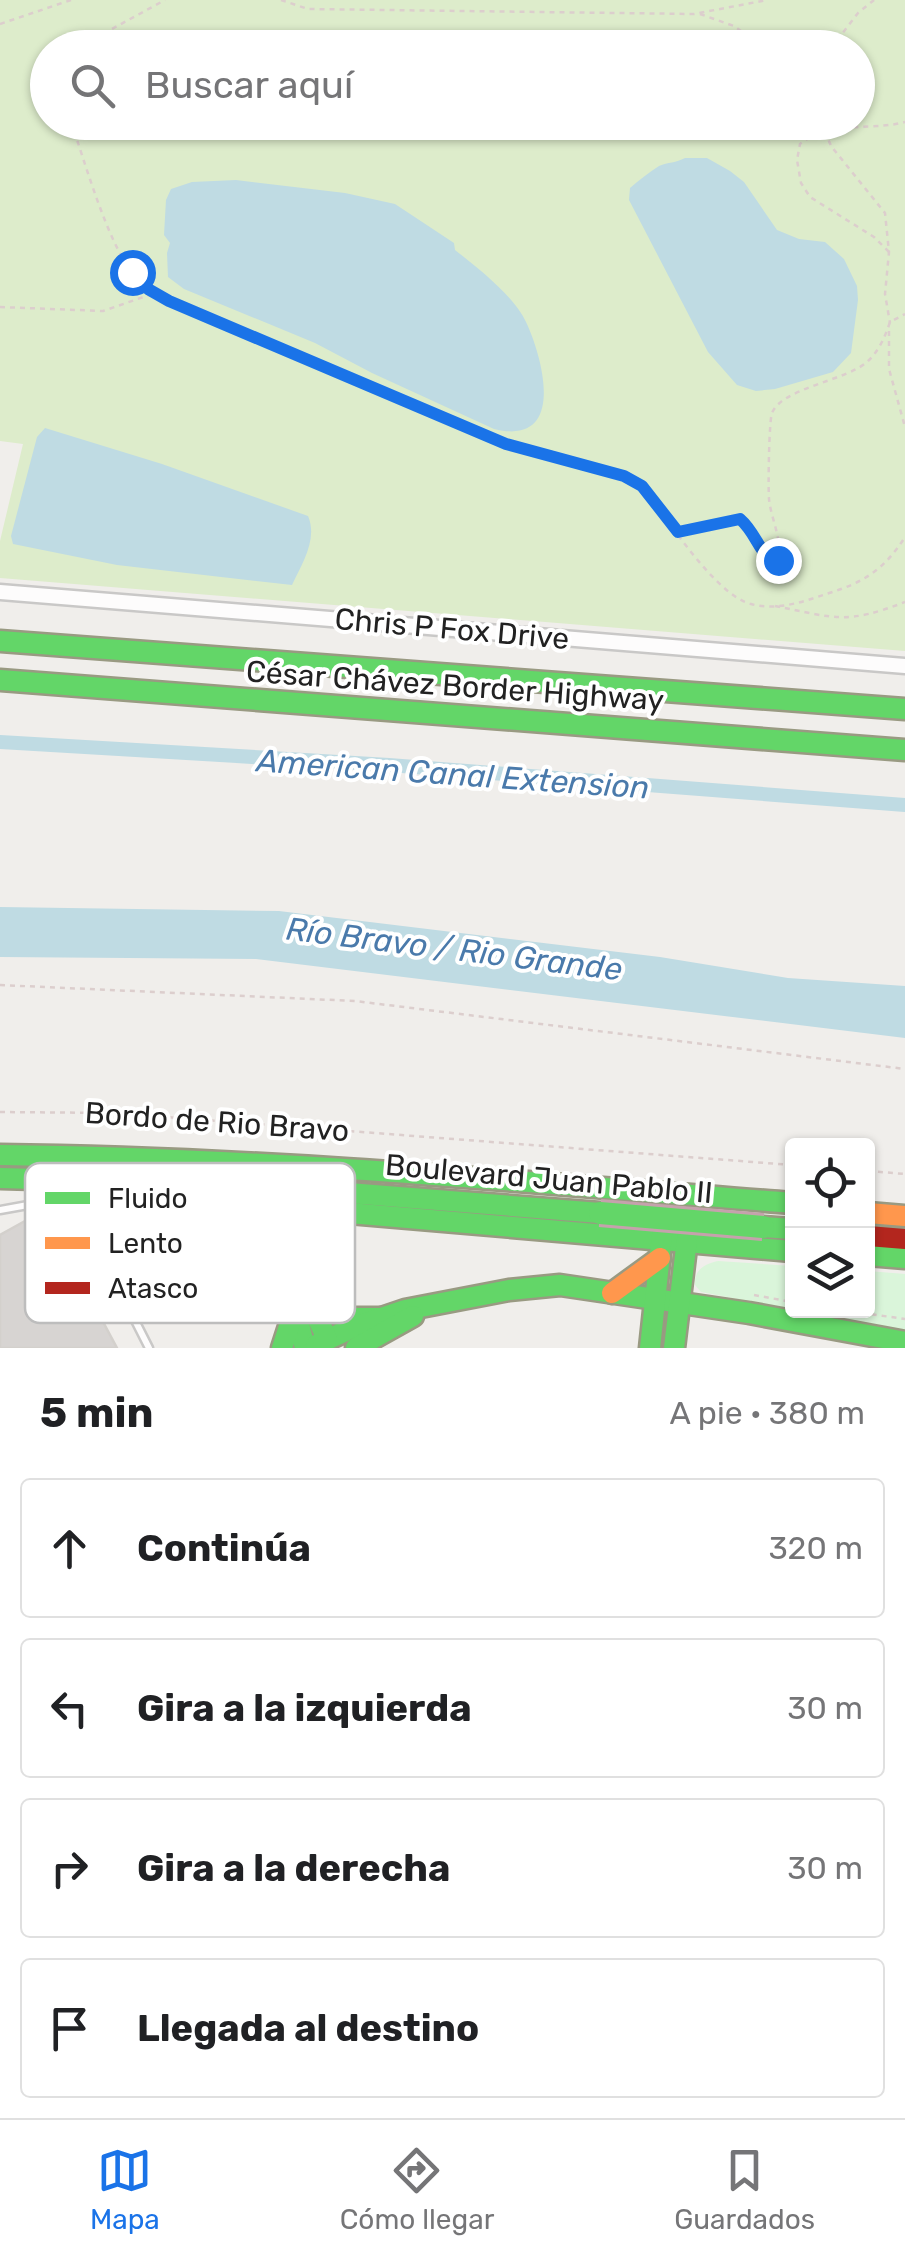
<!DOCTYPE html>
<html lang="es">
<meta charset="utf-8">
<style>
:root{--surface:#fff;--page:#f2f2f2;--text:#202124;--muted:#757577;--line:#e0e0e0;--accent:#1a73e8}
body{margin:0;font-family:Rubik,sans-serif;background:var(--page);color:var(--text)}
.controls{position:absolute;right:30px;bottom:30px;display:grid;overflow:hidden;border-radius:10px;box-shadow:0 2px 8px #0004}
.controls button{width:90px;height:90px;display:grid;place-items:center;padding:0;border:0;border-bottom:2px solid var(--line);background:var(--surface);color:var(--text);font:50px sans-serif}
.stop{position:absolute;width:30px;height:30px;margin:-22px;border:8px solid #1a73e8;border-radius:50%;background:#fff}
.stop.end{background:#1a73e8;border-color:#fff;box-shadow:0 2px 10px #0008}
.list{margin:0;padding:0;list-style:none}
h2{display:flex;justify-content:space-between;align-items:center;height:130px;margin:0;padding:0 40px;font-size:42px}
h2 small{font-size:32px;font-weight:400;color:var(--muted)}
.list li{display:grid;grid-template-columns:65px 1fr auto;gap:30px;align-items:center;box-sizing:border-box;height:140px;margin:0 20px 20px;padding:0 20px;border:2px solid var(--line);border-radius:10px}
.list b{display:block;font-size:38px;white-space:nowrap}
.list em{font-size:32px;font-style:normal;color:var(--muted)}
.icon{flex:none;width:55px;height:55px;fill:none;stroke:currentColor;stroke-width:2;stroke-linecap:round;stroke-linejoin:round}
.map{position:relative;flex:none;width:905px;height:1348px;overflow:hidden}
.search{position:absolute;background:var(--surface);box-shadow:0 2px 8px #0004;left:30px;right:30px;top:30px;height:110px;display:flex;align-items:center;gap:25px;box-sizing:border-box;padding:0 35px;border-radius:55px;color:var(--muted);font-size:38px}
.sheet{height:770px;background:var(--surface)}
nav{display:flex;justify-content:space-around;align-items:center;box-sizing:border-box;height:140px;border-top:2px solid var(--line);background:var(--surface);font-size:28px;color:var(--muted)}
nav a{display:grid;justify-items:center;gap:5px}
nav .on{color:var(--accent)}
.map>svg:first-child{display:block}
</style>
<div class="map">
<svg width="905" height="1348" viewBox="0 0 905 1348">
<rect width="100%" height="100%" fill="#f0eeeb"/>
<!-- grass -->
<path fill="#ddeccb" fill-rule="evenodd" d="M0 0H905V651L0 578V541L23 444 0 441ZM48 48H858V122H48Z"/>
<!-- park -->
<path fill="#daf5da" d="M718 1261 792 1266V1310H868V1271L905 1274V1331L701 1292 695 1285C694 1270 704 1264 718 1261Z"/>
<!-- water -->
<g fill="#bfdbe3">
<path d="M685 158H707L730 171 744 182 777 230 799 239 825 242 844 259 857 286 858 300 851 353 833 372 775 389 756 391 737 385 708 352 629 200 630 188C639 180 650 172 659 166 668 162 676 163 685 158Z"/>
<path d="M236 180 345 193 395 204 454 243 455 250C477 267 515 297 526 322 543 358 567 447 494 429L372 373 315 343 184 289 168 277 167 253 170 243 164 235 166 200 171 189 192 182Z"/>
<path d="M45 428 162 464 308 516C318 539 302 564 292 585L117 565 13 544 11 536 37 437Z"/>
<polygon points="0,907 279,911 660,957 788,978 905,986 905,1038 256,959 0,957"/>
</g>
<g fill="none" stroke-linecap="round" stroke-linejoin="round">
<!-- canal -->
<polyline stroke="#bfdbe3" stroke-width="14" points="0,742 389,765 905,805"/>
</g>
<!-- building -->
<polygon fill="#d7d4d2" stroke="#d3d0cc" stroke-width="2.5" points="34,1216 48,1219 117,1348 0,1348 0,1235"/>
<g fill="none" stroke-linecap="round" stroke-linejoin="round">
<defs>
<polyline id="lane" points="0,1210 39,1203 78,1208 149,1348"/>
<polyline id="street" points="0,592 905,666"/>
<g id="fast">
<polyline points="0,641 905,709"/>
<polyline points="0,680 905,750"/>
<path d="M0 1155C264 1158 529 1182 792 1203"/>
<polyline points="0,1178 248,1185 600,1213"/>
<polyline points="248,1185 273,1222 305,1348"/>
<polyline points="274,1195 291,1204 326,1211 792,1251"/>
<polyline points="763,1227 792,1229"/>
<polyline points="868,1255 905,1258"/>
<polyline points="314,1309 352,1318 379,1318"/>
<polyline points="316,1345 352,1328 405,1310 509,1290 560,1285 749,1313 905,1342"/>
<polyline points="282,1348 294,1311"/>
<path d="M322 1348 327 1339C304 1288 284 1258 326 1211"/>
<polyline points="356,1348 413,1316"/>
<polyline points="650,1348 663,1226"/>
<polyline points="674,1348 688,1231"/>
</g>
<g id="slow">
<polyline points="868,1213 905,1216"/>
<polyline points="612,1293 660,1258"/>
</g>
<polyline id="jam" points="868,1236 905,1239"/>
</defs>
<!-- lane casing -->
<use href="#lane" stroke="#c9c8c7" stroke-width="11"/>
<!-- street casing -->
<use href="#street" stroke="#c9c8c7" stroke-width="19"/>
<!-- fast casing -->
<use href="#fast" stroke="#999a82" stroke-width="25"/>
<!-- slow casing -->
<use href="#slow" stroke="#999a82" stroke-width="25"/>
<!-- jam casing -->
<use href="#jam" stroke="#999a82" stroke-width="25"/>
<!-- path -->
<g stroke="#dccecd" stroke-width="2.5" stroke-dasharray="5 5" stroke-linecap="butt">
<polyline points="281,0 308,9 694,14 767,0"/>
<polyline points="700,14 734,26 764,48"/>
<polyline points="0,24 71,0"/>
<polyline points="77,48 165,0"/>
<polyline points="831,48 858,13 874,0"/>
<path d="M71 122C85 162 107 241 132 272 142 285 155 293 169 301L506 444 624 476 642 486C666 517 715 595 751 604 776 611 803 602 826 594 863 583 884 570 905 537"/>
<polyline points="821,122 831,146 885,213 889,252 885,294 890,323"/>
<path d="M889 252 874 237 810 197 801 183 797 160 800 144C832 119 866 132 905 122"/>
<polyline points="0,307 103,311 155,293"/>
<polyline points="889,331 889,369 905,427"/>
<path d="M680 532 740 519C754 531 758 548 771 561L778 560C783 541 771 519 769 499 768 489 769 420 772 413 782 388 845 381 867 362 879 351 885 337 890 322L905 314"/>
<path d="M775 606C835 618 846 625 905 602"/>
<polyline points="0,985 355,1001 905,1069"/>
<polyline points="0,1112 114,1113 792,1165"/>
<polyline points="868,1171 905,1174"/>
<polyline points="754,1295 792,1302"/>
<polyline points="842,1310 905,1319"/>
</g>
<!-- lane -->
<use href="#lane" stroke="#fdfcfc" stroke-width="6"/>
<!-- street -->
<use href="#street" stroke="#fdfcfc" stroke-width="14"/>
<!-- fast -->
<use href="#fast" stroke="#63d668" stroke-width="20"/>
<!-- slow -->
<use href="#slow" stroke="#ff974d" stroke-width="20"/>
<!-- jam -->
<use href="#jam" stroke="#b3261e" stroke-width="20"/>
<defs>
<polyline id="fast-bridge" points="600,1213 763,1227"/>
</defs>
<!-- fast-bridge casing -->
<use href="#fast-bridge" stroke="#c5a2ac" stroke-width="28" stroke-linecap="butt"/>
<!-- fast-bridge -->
<use href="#fast-bridge" stroke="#63d668" stroke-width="22"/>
</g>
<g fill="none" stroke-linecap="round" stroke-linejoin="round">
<!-- route -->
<path stroke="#1a73e8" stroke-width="12" d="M132 272 148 289 169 301 506 444 624 476 642 486 678 532 740 519C754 531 758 548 771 561L778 560"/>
</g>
<g text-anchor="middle" stroke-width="8" stroke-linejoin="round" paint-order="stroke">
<!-- street labels -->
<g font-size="30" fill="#222" stroke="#fff">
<text transform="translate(452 629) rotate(5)" y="10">Chris P Fox Drive</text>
<text transform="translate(455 686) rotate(4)" y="10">César Chávez Border Highway</text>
<text transform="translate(217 1122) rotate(4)" y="10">Bordo de Rio Bravo</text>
<text transform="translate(549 1179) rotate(5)" y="10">Boulevard Juan Pablo II</text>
</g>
<!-- water labels -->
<g font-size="32" font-style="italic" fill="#4a7aab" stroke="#fff">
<text transform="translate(453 774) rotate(4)" y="11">American Canal Extension</text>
<text transform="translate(454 949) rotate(7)" y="11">Río Bravo / Rio Grande</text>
</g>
</g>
<!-- legend -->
<rect x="25" y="1163" width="330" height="160" rx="15" fill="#fff" stroke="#bdbdbd" stroke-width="2.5"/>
<rect x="45" y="1192" width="45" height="12" fill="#63d668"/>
<rect x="45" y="1237" width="45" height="12" fill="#ff974d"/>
<rect x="45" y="1282" width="45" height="12" fill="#b3261e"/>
<g font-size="28" fill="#222">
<text x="108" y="1208">Fluido</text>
<text x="108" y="1253">Lento</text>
<text x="108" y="1298">Atasco</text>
</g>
</svg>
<div class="controls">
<button><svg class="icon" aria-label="locate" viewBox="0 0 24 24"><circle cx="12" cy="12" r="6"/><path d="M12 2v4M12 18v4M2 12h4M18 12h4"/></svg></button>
<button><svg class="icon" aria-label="layers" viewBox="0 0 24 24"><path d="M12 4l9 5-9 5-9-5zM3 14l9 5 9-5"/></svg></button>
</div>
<div class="stop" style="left:132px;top:272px"></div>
<div class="stop end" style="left:778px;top:560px"></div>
<div class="search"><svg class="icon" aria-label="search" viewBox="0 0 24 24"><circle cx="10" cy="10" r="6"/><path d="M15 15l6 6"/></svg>Buscar aquí</div>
</div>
<section class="sheet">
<h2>5 min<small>A pie · 380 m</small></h2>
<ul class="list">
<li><svg class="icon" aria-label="ahead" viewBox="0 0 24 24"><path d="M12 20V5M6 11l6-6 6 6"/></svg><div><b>Continúa</b></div><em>320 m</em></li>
<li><svg class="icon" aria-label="left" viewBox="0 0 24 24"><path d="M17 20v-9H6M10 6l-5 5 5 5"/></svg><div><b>Gira a la izquierda</b></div><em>30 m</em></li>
<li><svg class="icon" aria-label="right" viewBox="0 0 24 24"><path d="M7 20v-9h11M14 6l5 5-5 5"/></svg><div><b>Gira a la derecha</b></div><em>30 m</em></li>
<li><svg class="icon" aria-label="arrive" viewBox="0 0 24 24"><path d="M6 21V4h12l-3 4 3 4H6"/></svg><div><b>Llegada al destino</b></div></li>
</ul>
</section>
<nav>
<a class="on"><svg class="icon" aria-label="map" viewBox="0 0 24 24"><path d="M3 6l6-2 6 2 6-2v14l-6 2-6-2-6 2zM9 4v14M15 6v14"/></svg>Mapa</a>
<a><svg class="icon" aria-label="directions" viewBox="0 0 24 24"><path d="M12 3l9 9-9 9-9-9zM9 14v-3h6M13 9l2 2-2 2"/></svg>Cómo llegar</a>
<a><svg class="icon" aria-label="saved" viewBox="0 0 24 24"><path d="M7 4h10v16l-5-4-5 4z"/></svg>Guardados</a>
</nav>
